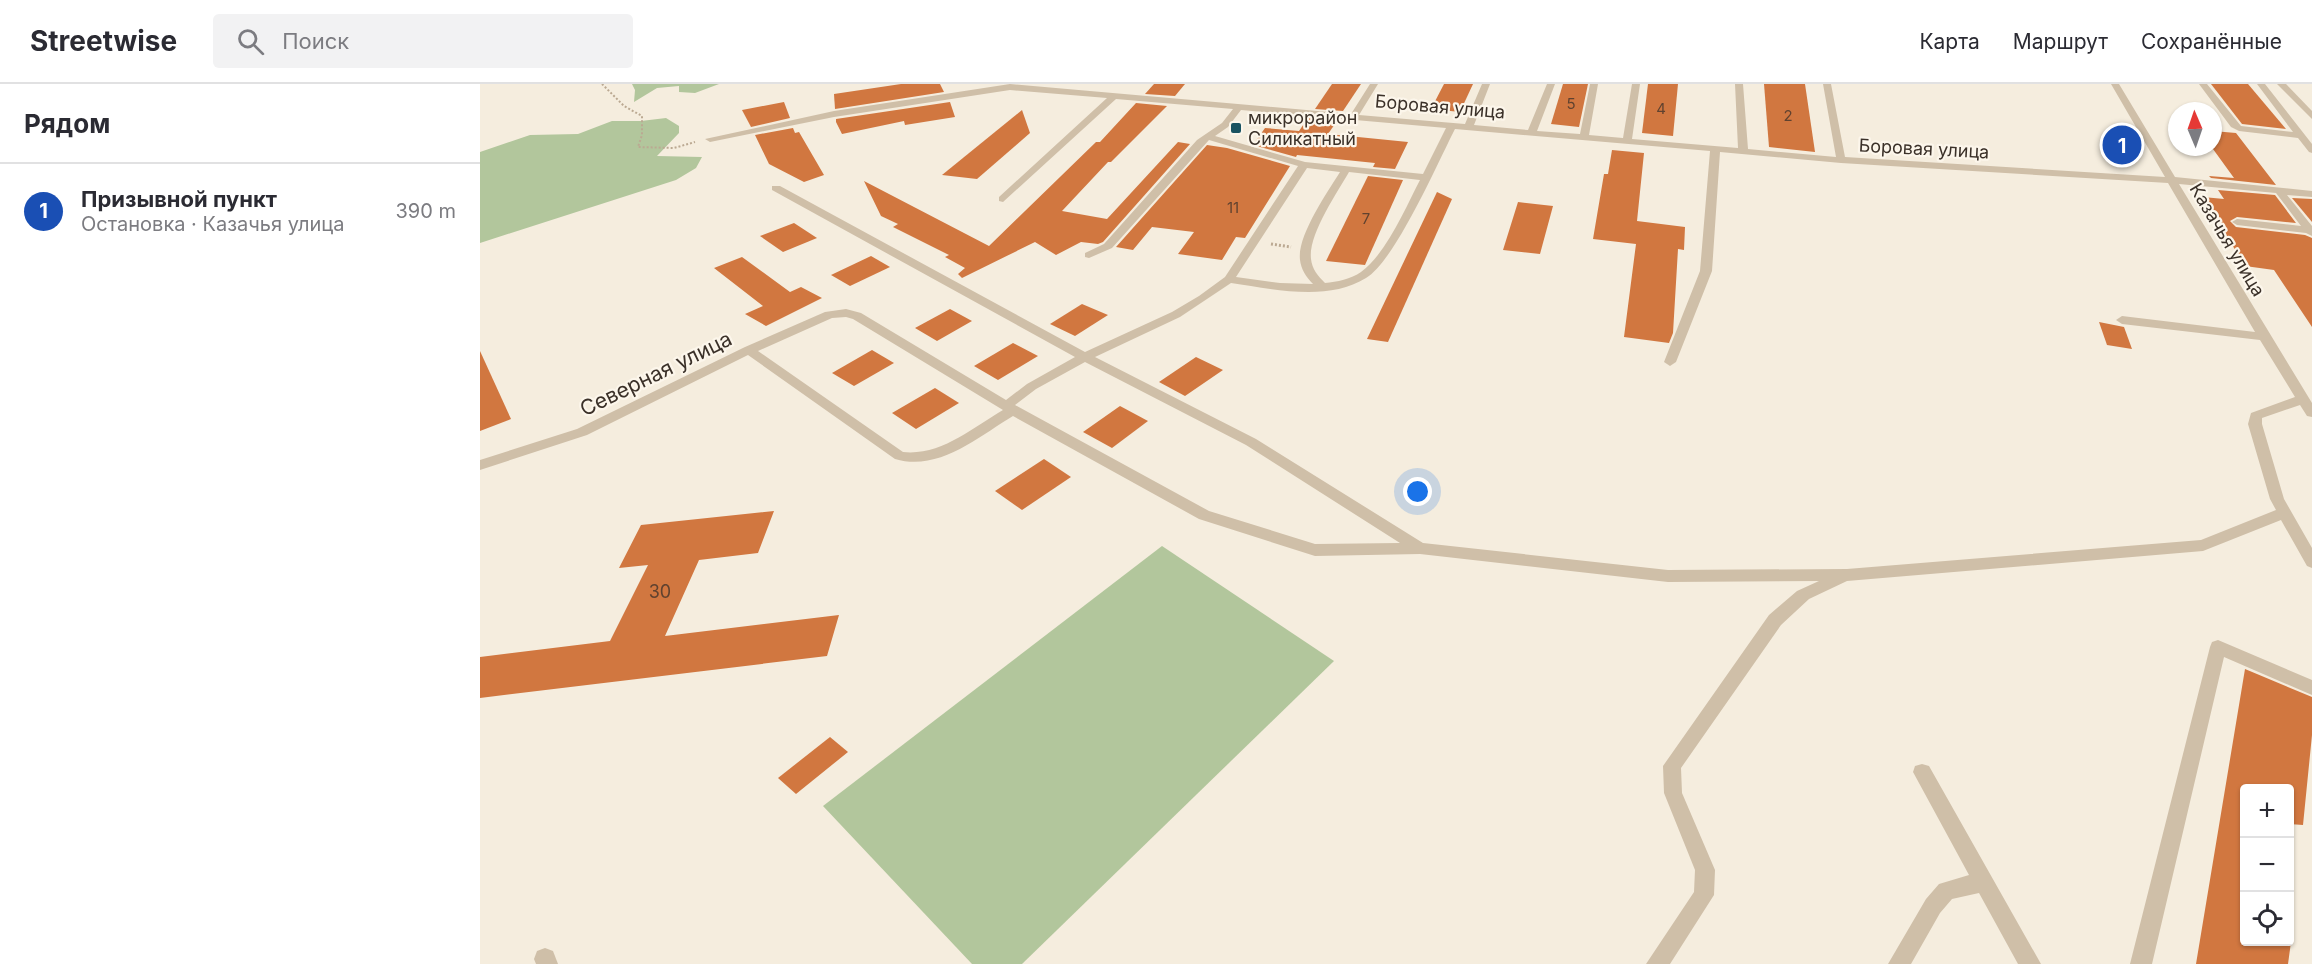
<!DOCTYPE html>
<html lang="ru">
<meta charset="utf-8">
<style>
:root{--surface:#fff;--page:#f2f2f3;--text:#2b2b33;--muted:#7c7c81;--line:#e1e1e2;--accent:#1a5361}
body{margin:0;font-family:Inter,sans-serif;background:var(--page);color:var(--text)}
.controls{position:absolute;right:18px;bottom:18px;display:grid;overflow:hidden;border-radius:6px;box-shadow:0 2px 4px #0004}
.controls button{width:54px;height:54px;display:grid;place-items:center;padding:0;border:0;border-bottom:2px solid var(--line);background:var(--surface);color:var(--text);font:30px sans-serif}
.compass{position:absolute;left:1688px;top:18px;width:54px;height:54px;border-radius:50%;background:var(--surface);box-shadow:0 2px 4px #0004;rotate:358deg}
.you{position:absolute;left:938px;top:408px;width:21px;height:21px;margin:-15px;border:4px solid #fff;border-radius:50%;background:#1a73e8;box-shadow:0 0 0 9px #1a73e833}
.badge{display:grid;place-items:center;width:39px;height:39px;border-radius:50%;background:var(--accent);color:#fff;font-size:20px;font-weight:700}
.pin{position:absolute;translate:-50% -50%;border:3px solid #fff;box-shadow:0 2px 6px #0006}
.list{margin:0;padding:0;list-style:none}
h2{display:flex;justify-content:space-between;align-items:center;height:78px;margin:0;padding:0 24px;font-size:26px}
h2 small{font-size:20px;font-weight:400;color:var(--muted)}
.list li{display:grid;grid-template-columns:39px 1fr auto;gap:18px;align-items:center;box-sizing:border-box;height:96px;padding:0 24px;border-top:2px solid var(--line)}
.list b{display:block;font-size:22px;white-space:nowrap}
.list p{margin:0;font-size:20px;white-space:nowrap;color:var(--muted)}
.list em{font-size:20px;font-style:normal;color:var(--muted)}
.icon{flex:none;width:33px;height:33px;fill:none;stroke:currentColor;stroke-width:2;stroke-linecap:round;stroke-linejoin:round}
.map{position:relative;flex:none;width:1832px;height:880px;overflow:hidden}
header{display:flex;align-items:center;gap:36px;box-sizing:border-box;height:84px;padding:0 30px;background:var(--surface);border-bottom:2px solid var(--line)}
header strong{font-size:28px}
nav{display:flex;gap:33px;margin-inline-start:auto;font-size:21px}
.search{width:420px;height:54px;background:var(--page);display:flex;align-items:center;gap:15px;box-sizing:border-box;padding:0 21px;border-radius:6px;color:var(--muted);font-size:22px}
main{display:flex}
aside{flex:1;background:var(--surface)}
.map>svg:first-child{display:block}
</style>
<header>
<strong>Streetwise</strong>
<div class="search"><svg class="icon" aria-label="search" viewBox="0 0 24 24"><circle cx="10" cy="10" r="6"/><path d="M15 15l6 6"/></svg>Поиск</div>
<nav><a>Карта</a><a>Маршрут</a><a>Сохранённые</a></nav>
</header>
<main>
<aside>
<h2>Рядом<small></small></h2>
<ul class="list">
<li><span class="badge" style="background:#1a4fb4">1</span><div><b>Призывной пункт</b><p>Остановка · Казачья улица</p></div><em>390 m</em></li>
</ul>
</aside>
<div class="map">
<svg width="1832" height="880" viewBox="0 0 1832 880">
<rect width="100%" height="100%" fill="#f5edde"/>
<!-- green -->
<g fill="#b2c69c">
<polygon points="152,0 239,0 215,9 199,8 199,2 177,4 154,18 155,6"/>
<polygon points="186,34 199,42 199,49 177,72 222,73 216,84 196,96 0,159 0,68 50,51 98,50 132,37 161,37"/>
<polygon points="682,462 854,577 542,880 492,880 343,722"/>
</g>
<!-- building -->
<g fill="#d17740">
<polygon points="421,0 460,0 464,8 355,25 354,10"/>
<polygon points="674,0 705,0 695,12 665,10"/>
<polygon points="852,0 881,0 863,27 835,25"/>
<polygon points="964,0 993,0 980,28 951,25"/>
<polygon points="1083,0 1108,0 1099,43 1071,40"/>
<polygon points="1168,0 1198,0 1193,52 1162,49"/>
<polygon points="1284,0 1325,0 1335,68 1289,63"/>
<polygon points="1731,0 1768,0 1806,45 1762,40"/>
<polygon points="304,18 310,34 271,43 262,26"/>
<polygon points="470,18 475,33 425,41 424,37 362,50 356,38 356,35"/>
<polygon points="656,19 687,22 631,78 628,78 582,127 627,135 698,58 710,60 623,158 618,160 601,158 576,171 555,158 482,194 478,190 485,184 465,173 469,171 413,143 418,140 401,132 384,97 509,162 616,58 620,58"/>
<polygon points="542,26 550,49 497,95 462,91"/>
<polygon points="828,34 857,37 848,50 928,58 915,85 893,83 895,79 817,71 816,73 773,61 785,44 819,47"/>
<polygon points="313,44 315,49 319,48 344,91 324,98 289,80 275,51"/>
<polygon points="1733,47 1756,49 1796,101 1731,94 1729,92 1754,94 1733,65"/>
<polygon points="727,61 747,64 810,82 765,154 756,153 742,176 698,170 714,148 672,143 653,166 636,163"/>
<polygon points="1132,66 1164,69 1157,137 1205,143 1204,166 1198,165 1193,249 1189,259 1144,253 1156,160 1113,155 1124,90 1128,90"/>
<polygon points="888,92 923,96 885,181 846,177"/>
<polygon points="1738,106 1795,111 1816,139 1757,133 1750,137 1756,143 1825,151 1832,154 1832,243 1794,186 1765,182 1723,113 1744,115"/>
<polygon points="957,108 972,115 908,258 887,255"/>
<polygon points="1812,114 1832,115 1832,138"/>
<polygon points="1038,118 1073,122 1060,170 1023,166"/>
<polygon points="314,139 337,154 303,168 280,152"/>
<polygon points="391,172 410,183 370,202 351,191"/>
<polygon points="262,173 310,208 321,203 342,214 286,242 265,230 283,222 234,184"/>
<polygon points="602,220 628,231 595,252 570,240"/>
<polygon points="470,225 492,237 457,257 435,244"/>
<polygon points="1619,238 1644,243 1652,265 1627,261"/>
<polygon points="533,259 558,272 518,296 494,282"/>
<polygon points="392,266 414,279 374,302 352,289"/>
<polygon points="0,267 31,335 0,347"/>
<polygon points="716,273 743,286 705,312 679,298"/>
<polygon points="455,304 479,319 436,345 412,329"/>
<polygon points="640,322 668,337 632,364 603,348"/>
<polygon points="564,375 591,393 542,426 515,407"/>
<polygon points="294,427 278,469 219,476 185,552 359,531 347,572 0,614 0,573 130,557 168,481 139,484 161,441"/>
<polygon points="1765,585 1832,613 1832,651 1823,741 1809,740 1809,705 1764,705 1764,858 1811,858 1808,880 1716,880"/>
<polygon points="350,653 368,668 316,710 298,694"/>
</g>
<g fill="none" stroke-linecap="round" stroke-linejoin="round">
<!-- path-far1 -->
<polyline stroke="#bba992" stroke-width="2" stroke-dasharray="2 2" stroke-linecap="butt" points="122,0 144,22 162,32 162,51 158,63 194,64 215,58"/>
<!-- path -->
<polyline stroke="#bba992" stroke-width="3" stroke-dasharray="2 2" stroke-linecap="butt" points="791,160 811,163"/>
<!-- minor -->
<g fill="#cfbfa8" fill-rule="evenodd">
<path d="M530 0 871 30 890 0H898L879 31 985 40 1002 0H1010L994 41 1048 46 1067 0H1075L1057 47 1100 50 1110 0H1118L1109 51 1143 54 1152 0H1160L1152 55 1258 64 1255 0H1263L1268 65 1356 73 1343 0H1351L1365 73 1685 93 1631 0H1639L1695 93 1832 107V113L1807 111 1832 142V152L1826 149 1757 141 1752 138 1757 135 1821 142 1796 109 1699 100 1832 319V333L1827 332 1820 321 1782 334V340L1804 415 1832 464V484L1827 482 1801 436 1723 467 1367 497 1329 515 1301 541 1201 684 1202 709 1235 786 1234 811 1190 880H1166L1214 808 1215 786 1184 709 1183 682 1289 531 1317 507 1339 497 1188 498 940 470 835 472 719 435 533 332C498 353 459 388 415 375L268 271 107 351 0 386V376L97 345 265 263 345 228 366 225 381 229 526 316 547 300 595 273 292 106V102H300L605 268 692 228 719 212 745 193 818 82 729 56 632 164 609 174 605 173V169L624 160 717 56 742 39 753 25 636 15 523 118 519 117V113L627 14 530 6 354 33 230 58 225 55 354 27ZM761 26 966 44 943 90 825 78 735 52 748 43ZM975 45 1230 67 1220 187 1184 278 1190 282 1196 278 1232 187 1240 68 1361 79 1688 99 1775 248 1642 232 1636 236 1642 240 1780 256 1815 313 1771 329 1768 340 1790 415 1796 426 1721 456 1367 485 1188 486 943 459 776 355 615 273 700 233 751 199C793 205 848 218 886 194 915 177 958 78 975 45ZM827 84 860 88C847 109 817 152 820 176 821 185 826 193 833 200L800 199 756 193ZM869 88 940 96C926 123 906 170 881 188 871 195 857 198 845 199 838 192 832 185 831 175 828 151 857 109 869 88ZM366 233 373 235 523 326C492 344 461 372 423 368L278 267 352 234ZM605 278 766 361 920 459 835 460 729 427 535 321 556 305Z"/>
<polygon points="1719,0 1727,0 1761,42 1813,48 1777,0 1785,0 1832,60 1832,69 1829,68 1818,54 1759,47 1751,43"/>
<polygon points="1797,0 1806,0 1832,27 1832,35"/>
<polygon points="1738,556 1832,596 1832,611 1744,573 1672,880 1650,880 1730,563 1732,558"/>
<polygon points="1442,680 1449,682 1561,880 1538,880 1499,809 1472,815 1460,829 1431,880 1408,880 1446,815 1459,800 1489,791 1433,688 1435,682"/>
<polygon points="65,864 73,867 78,880 56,880 54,875 57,867"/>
</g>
</g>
<!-- markers -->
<rect fill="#1a5361" stroke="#fcf6eb" stroke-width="2" x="750" y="38" width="12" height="12" rx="3"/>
<g text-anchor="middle" stroke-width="4.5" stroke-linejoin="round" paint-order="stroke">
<!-- far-number labels -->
<g font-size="15" fill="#60422f">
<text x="1091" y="25">5</text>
<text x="1181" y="30">4</text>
<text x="1308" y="37">2</text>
<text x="753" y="129">11</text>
<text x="886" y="140">7</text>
</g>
<!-- far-street labels -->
<g font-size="18" fill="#3b3129" stroke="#fcf6eb">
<text transform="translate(960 23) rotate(5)" y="6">Боровая улица</text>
<text transform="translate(1444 65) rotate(3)" y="6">Боровая улица</text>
<text transform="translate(1747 156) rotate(59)" y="6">Казачья улица</text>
</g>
<!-- far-poi labels -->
<g font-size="18" fill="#3b3129" stroke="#fcf6eb" text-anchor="start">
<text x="768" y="40">микрорайон<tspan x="768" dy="21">Силикатный</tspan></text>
</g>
<!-- number labels -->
<g font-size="18" fill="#60422f">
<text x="180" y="514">30</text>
</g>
<!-- street labels -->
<g font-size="21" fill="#3b3129" stroke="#fcf6eb">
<text transform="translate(176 290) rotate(-26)" y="7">Северная улица</text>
</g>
</g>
</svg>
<div class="controls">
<button>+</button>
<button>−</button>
<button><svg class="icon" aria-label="locate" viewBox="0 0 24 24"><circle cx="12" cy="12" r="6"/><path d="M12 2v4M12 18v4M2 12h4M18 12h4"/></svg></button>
</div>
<svg class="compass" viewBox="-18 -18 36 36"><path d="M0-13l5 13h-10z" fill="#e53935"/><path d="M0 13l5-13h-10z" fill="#7c7c81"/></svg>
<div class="you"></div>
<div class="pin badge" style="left:1642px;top:61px;background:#1a4fb4">1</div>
</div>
</main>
